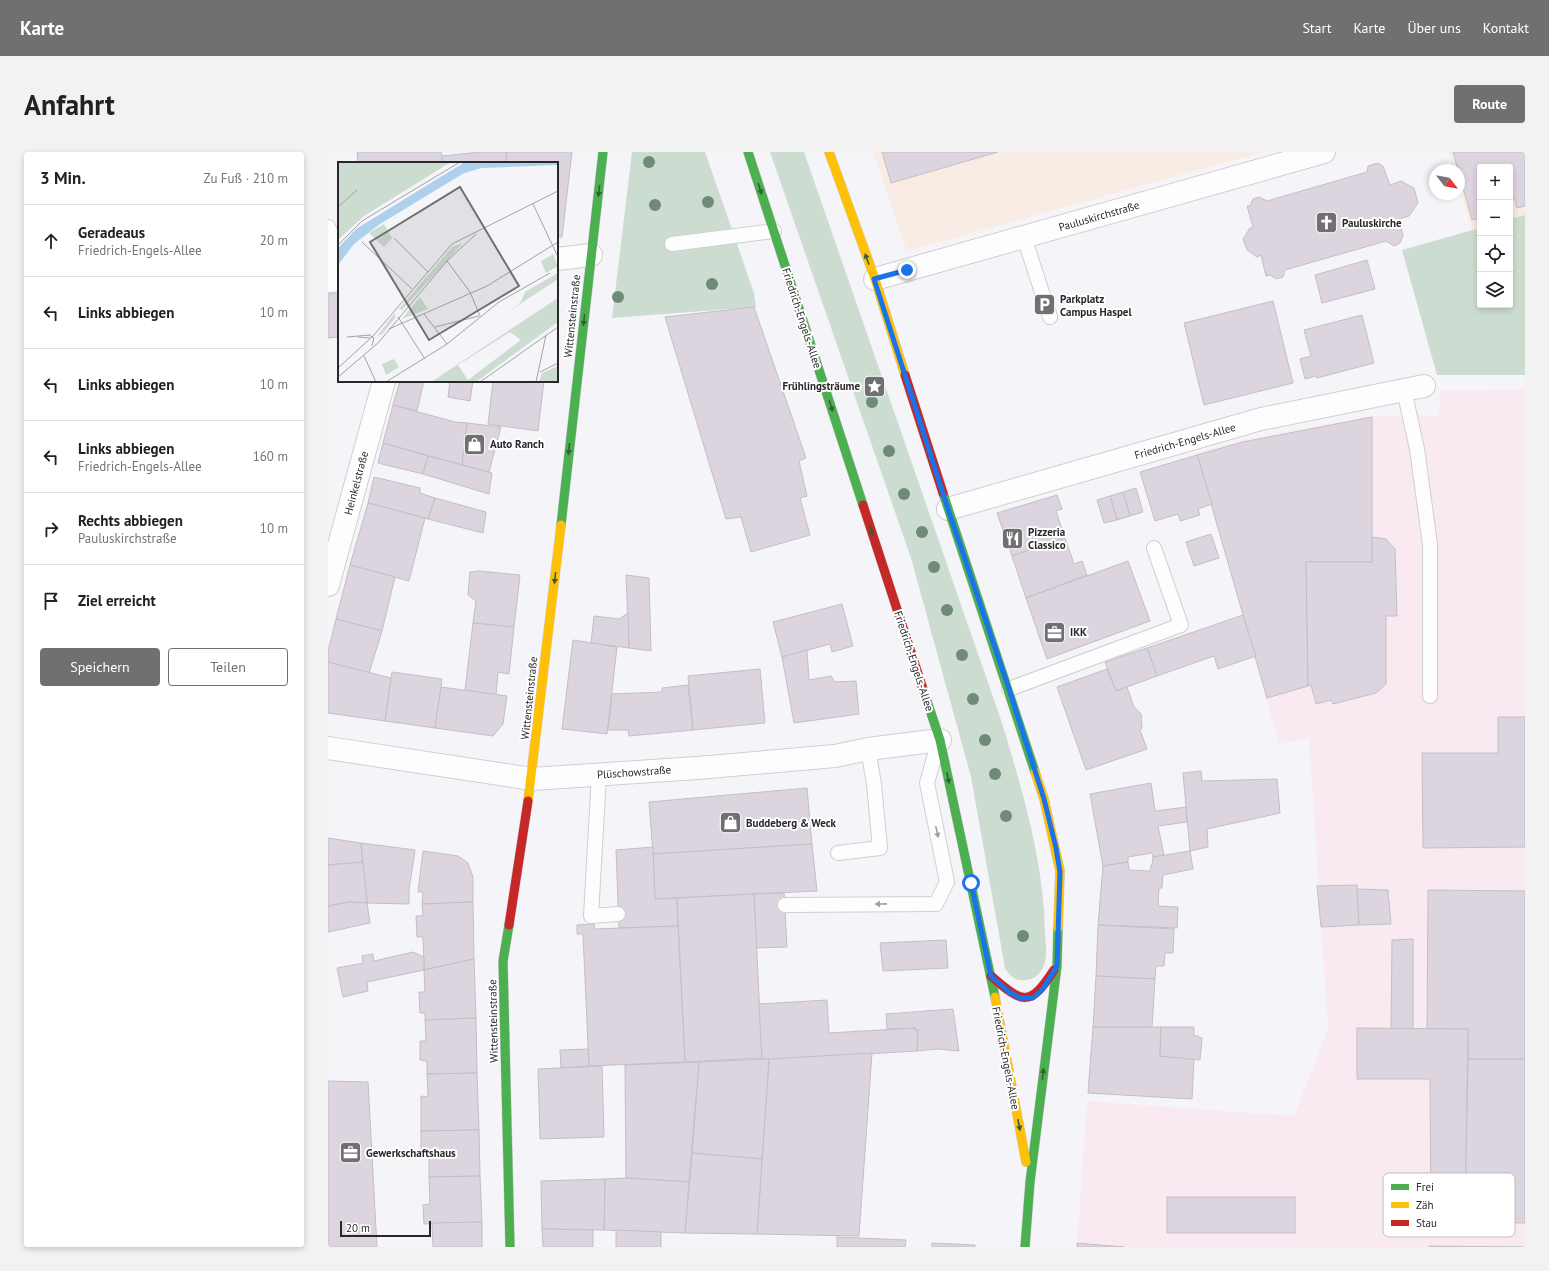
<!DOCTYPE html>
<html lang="de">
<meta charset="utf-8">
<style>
:root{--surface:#fff;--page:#f2f2f2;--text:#202124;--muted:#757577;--line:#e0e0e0;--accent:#706f72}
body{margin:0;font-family:"PT Sans",sans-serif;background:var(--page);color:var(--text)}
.controls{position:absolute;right:12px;top:12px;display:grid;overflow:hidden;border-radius:4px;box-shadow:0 2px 6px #0003}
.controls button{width:36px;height:36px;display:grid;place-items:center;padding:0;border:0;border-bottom:1px solid var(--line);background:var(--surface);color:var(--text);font:20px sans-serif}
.compass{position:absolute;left:1101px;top:12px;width:36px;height:36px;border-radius:50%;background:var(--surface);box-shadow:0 2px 6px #0003;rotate:121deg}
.scale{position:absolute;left:12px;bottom:10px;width:91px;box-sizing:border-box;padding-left:4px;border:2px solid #28282a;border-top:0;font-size:11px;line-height:14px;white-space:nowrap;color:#28282a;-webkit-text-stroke:3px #fff;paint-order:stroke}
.stop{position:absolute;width:12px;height:12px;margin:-9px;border:3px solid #1a73e8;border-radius:50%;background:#fff}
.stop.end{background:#1a73e8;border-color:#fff;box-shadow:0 1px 4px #0008}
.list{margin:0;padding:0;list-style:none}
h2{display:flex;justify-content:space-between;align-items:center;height:52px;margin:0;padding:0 16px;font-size:17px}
h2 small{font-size:13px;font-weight:400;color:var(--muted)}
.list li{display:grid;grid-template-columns:26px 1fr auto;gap:12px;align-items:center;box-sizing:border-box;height:72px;padding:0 16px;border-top:1px solid var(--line)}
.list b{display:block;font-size:15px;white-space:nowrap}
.list p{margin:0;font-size:13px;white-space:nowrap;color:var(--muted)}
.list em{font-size:13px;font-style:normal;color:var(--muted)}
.actions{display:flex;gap:8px;padding:12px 16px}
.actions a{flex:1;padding:9px 0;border:1px solid var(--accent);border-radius:4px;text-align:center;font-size:14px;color:var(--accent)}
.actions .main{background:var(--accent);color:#fff}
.icon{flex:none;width:22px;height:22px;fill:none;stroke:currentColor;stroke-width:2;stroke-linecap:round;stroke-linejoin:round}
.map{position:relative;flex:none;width:1197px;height:1095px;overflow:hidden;border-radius:4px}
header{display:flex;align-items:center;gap:24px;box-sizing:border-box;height:56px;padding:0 20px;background:var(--accent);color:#fff}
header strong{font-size:19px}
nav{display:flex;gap:22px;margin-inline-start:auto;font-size:14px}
.intro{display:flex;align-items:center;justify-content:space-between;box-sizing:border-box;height:96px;padding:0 24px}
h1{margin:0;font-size:28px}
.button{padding:10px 18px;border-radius:4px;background:var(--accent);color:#fff;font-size:14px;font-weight:700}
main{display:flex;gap:24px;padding:0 24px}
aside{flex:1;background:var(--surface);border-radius:4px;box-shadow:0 2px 6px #0003}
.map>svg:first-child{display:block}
</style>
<header>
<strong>Karte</strong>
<nav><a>Start</a><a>Karte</a><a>Über uns</a><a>Kontakt</a></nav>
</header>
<div class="intro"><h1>Anfahrt</h1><a class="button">Route</a></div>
<main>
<aside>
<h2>3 Min.<small>Zu Fuß · 210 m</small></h2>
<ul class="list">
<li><svg class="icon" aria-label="ahead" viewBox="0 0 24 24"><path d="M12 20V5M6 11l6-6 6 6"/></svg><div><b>Geradeaus</b><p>Friedrich-Engels-Allee</p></div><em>20 m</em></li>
<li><svg class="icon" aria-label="left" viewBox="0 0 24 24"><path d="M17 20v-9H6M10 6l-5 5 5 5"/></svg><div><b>Links abbiegen</b></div><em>10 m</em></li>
<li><svg class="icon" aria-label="left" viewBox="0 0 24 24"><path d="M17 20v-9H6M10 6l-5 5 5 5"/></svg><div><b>Links abbiegen</b></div><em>10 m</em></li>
<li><svg class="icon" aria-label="left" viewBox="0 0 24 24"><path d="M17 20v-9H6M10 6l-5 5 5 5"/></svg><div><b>Links abbiegen</b><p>Friedrich-Engels-Allee</p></div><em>160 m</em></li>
<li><svg class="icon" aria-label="right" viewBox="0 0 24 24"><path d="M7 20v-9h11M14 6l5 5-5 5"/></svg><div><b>Rechts abbiegen</b><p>Pauluskirchstraße</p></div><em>10 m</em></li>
<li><svg class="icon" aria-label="arrive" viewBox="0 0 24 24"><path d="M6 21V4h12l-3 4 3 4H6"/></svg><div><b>Ziel erreicht</b></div></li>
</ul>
<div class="actions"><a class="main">Speichern</a><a>Teilen</a></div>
</aside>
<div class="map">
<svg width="1197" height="1095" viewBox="0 0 1197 1095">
<rect width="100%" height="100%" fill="#f5f4f8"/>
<!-- industrial -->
<polygon fill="#f9eaf1" points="1197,238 1197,1095 749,1095 759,949 966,964 1000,877 981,586 951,592 869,301 914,288 1044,264 1111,264 1112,239"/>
<!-- education -->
<g fill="#f8ece5">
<polygon points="545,0 935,0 579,99"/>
<polygon points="1120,0 1197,0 1197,63 1182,67 1182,15 1152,15 1152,76 1144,78 1131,36 1131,18 1126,18"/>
</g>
<!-- green -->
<g fill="#cddcd0">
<polygon points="304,0 377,0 426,141 428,155 284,166"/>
<path d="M442 0H476L674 571C695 640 716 710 717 782 718 794 720 808 714 818 709 826 701 829 693 828 686 828 680 822 677 816L643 625 583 406Z"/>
<polygon points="1197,63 1197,223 1109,223 1074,98 1152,76 1152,153 1182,153 1182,67"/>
</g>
<!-- building -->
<g fill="#dcd4de" stroke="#c2c0c3">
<polygon points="29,0 113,0 115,11 30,11"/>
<polygon points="152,0 179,0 178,11 115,11 114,4"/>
<polygon points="179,0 244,0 234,85 229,85 229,11 178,11"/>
<polygon points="554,0 670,0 563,31"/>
<polygon points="1125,0 1197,0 1197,54 1189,56 1183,36 1182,36 1182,15 1152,15 1152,66 1144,68"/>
<polygon points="1050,11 1055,14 1062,33 1073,29 1086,36 1090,51 1081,64 1071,67 1075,84 1072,91 1066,94 1058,89 957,118 955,125 948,127 942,123 938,124 933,103 929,105 919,98 915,87 922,76 925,75 919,54 922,54 925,47 931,45 939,49 1039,20 1040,14"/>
<polygon points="1039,108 1047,137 994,151 987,123"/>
<polygon points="11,141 11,185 0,186 0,142"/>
<polygon points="945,149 965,231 876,253 856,171"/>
<polygon points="426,155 478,306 471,309 479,344 472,346 482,383 423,400 413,365 398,367 337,165"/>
<polygon points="1034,163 1046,211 989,226 988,224 977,227 972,207 983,204 976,178"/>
<polygon points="72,229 96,229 89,259 65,253"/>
<polygon points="122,229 145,229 142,249 120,245"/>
<polygon points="165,229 216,229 210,279 160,272"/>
<polygon points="65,253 127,270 139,271 134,313 55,291"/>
<polygon points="1044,265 1044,410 978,410 980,534 939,546 869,303 915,290"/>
<polygon points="139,271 173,275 161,320 134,313"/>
<polygon points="55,291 100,304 95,322 50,311"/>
<polygon points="869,303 884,352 870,357 872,363 852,369 850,362 827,369 812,320"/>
<polygon points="100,304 164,321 161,342 95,322"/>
<polygon points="46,325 92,336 92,341 107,346 100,367 40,351"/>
<polygon points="808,336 815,360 802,364 795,340"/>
<polygon points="795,340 802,364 789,368 782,344"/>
<polygon points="729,343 734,357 728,359 737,386 684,404 669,361"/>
<polygon points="782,344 789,368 776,371 769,348"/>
<polygon points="107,346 158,360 155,381 100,367"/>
<polygon points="40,351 97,366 81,429 22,413"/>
<polygon points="883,382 891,406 866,414 858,390"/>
<polygon points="1044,385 1058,387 1067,397 1069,464 1058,464 1058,532 1048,541 1005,552 1003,548 988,552 983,533 980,534 978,410 1044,410"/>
<polygon points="737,386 746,412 754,409 759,423 698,446 684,404"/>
<polygon points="800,409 822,469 719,507 698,446"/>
<polygon points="22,413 67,425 54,479 8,467"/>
<polygon points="151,419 192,423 186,475 145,471 148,449 140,443 142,420"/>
<polygon points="298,423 321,426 323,499 301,496"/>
<polygon points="514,452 525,494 504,500 502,492 454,505 445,470"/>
<polygon points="300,461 301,496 263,491 266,464 291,467"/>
<polygon points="915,463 928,504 890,517 886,504 829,524 819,496"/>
<polygon points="8,467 54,479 41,521 0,510 0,499"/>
<polygon points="145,471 186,475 181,522 170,520 168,543 137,538"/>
<polygon points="245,488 289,495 279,582 234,577"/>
<polygon points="819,496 829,524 788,539 777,510"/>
<polygon points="479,498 481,528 503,524 507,530 528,529 531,562 466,571 454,505"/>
<polygon points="0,510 63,526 57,569 0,561"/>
<polygon points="432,517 437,571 365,578 360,524"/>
<polygon points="779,517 788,539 799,535 806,555 813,562 814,576 812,578 819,597 758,618 729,535"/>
<polygon points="64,520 114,527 107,576 57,569"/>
<polygon points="360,533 365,578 301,584 300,578 280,578 284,542 334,540 334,536"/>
<polygon points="113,535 179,544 175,572 165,584 107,576"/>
<polygon points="1170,565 1197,565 1197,695 1095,696 1094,601 1170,601"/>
<polygon points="873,619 874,629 949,627 952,661 879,677 880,695 862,699 855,621"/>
<polygon points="823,631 827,659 858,655 859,670 830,674 836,703 825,705 824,701 800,705 800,710 775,714 762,642"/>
<polygon points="479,636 484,692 325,702 321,650"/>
<polygon points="0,686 33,691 35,710 0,713"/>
<polygon points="33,691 87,698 81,738 81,752 39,751"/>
<polygon points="484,692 489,739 327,747 325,702"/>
<polygon points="325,695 327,747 349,746 350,774 291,776 288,698"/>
<polygon points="95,699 130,704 140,711 145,725 145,750 94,752 95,740 90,740"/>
<polygon points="862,699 865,717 835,723 834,736 831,736 830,754 850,755 849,776 770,773 775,714 800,710 801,718 822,719 823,713 824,713 825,705"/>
<polygon points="35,710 39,751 21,750 0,754 0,713"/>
<polygon points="1029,733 1031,773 993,775 989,734"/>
<polygon points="1029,737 1060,738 1063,772 1031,773"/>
<polygon points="1100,738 1197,739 1197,907 1140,907 1140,877 1099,878"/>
<polygon points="456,741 459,795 428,796 426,742"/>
<polygon points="426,742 434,906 357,910 349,746"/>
<polygon points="21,750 39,751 42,771 0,780 0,754"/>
<polygon points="145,750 146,807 96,818 95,785 89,785 88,764 95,764 94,752"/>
<polygon points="266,772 267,777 350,774 357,910 261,914 255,782 249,782 249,773"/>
<polygon points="770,773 846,777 845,801 837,801 836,814 828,814 827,827 768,824"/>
<polygon points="1085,787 1085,877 1063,877 1064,788"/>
<polygon points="618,788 620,816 555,819 552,791"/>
<polygon points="85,800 96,805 96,818 39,830 40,839 15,845 9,816 35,811 34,804 45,802 46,809"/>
<polygon points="146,807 148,866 97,868 97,861 92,861 91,840 97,840 96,818"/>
<polygon points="768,824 827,827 824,875 765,875"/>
<polygon points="499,848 501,881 587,876 587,878 590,878 589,899 434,908 431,852"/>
<polygon points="625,857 631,899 609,897 589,899 590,878 587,878 587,876 559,877 558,862"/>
<polygon points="148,866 149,921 99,922 99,909 92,908 92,889 98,889 97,868"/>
<polygon points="765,875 833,875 832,904 866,906 864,947 760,941"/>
<polygon points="833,875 866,875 866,883 874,886 872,908 832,904"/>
<polygon points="1029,876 1140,877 1137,1061 1145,1062 1145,1070 1103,1079 1102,927 1029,927"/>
<polygon points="260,897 261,914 233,916 232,898"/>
<polygon points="544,901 531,1084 429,1082 441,907"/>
<polygon points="441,907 434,1007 364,1001 371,910"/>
<polygon points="1140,907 1197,907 1197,1071 1145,1070 1145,1062 1137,1061"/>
<polygon points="371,910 361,1030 298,1026 297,913"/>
<polygon points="274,914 276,985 212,987 210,917"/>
<polygon points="149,921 151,978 93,979 93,944 100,945 99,922"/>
<polygon points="0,929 40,930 49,1095 0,1095"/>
<polygon points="151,978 152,1024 101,1025 101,997 93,998 93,979"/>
<polygon points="364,1001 434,1007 429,1082 357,1081"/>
<polygon points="152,1024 154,1070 96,1072 95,1053 102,1052 101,1025"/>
<polygon points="298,1026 361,1030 357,1081 276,1078 277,1027"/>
<polygon points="277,1027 276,1078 214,1077 213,1029"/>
<rect x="839" y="1045" width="128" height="36"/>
<polygon points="154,1070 154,1095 105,1095 104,1071"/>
<polygon points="214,1077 265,1078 265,1095 215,1095"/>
<polygon points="288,1078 333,1080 333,1095 288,1095"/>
<polygon points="509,1085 578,1088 577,1095 509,1095"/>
<polygon points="604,1091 647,1093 647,1095 604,1095"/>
<polygon points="749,1091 796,1095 749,1095"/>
<polygon points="1101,1094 1197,1095 1101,1095"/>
</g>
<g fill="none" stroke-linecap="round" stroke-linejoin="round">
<defs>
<g id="lane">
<polyline points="0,75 4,83 7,129"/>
<polyline points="696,85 722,165"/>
<polyline points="344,92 446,79"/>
<polyline points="1076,238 1089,297 1102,392 1102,544"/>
<polyline points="681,537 853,473 826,396"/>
<polyline points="271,623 263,764 290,762"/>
<polyline points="510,701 552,696 546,632 540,597"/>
<polyline points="457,753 608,752 619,730 599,631 610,592"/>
</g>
<g id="street">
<polyline points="229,107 263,103"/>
<polyline points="547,127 996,0"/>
<polyline points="0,129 11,128"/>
<polyline points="620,357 933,267 1096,234"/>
<polyline points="0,433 56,229"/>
<polyline points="0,596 204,627 369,616 507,604 540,597 612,588"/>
</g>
<g id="fast">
<polyline points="420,0 535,353"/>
<polyline points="615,341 707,620"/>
<polyline points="233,373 275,0"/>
<polyline points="594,534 612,588 667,845"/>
<polyline points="181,773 175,809 182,1095"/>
<polyline points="697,1095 702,1030 729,814 730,776"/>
</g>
<g id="slow">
<polyline points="501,0 547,127 577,223"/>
<polyline points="707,620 716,647 732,719 730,776"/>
<polyline points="200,649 233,373"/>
<polyline points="667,845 698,1010"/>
</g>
<g id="jam">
<polyline points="577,223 615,341"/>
<polyline points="535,353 594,534"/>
<polyline points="181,773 200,649"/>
<path d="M663 824C695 852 702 855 726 818"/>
</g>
</defs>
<!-- lane casing -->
<use href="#lane" stroke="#cfcfd1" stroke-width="16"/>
<!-- street casing -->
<use href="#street" stroke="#cfcfd1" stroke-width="24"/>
<!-- fast casing -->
<use href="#fast" stroke="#cfcfd1" stroke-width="10"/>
<!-- slow casing -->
<use href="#slow" stroke="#cfcfd1" stroke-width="10"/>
<!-- jam casing -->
<use href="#jam" stroke="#cfcfd1" stroke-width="10"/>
<!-- lane -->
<use href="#lane" stroke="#fefdfe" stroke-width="14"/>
<!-- street -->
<use href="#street" stroke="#fefdfe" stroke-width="22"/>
<!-- fast -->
<use href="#fast" stroke="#4caf50" stroke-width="9"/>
<!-- slow -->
<use href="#slow" stroke="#ffc107" stroke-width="9"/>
<!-- jam -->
<use href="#jam" stroke="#c62828" stroke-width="9"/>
</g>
<!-- trees -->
<g fill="#6f8a77">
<circle cx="321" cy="10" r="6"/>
<circle cx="380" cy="50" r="6"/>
<circle cx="327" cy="53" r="6"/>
<circle cx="384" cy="132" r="6"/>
<circle cx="290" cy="145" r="6"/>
<circle cx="544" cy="250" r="6"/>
<circle cx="561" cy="299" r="6"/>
<circle cx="576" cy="342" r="6"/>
<circle cx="594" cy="380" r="6"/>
<circle cx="606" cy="415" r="6"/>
<circle cx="619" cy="458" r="6"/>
<circle cx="634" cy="503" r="6"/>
<circle cx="645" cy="547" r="6"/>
<circle cx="657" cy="588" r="6"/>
<circle cx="667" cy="622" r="6"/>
<circle cx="678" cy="664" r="6"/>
<circle cx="695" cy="784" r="6"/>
</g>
<!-- one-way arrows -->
<defs><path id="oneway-solid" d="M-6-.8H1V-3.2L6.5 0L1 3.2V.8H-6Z"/></defs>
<g fill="#365e39">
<use href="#oneway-solid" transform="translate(432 37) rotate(72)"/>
<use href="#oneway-solid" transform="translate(271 39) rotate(96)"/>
<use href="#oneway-solid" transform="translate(539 107) rotate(-110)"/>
<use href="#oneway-solid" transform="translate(256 168) rotate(96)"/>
<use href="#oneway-solid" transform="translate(503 254) rotate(72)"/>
<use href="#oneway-solid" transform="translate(241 297) rotate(96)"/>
<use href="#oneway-solid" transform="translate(543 378) rotate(72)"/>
<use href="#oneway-solid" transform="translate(227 426) rotate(96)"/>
<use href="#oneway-solid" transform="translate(620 626) rotate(78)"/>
<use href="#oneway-solid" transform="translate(715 922) rotate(-83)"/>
<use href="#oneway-solid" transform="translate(691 973) rotate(79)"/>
</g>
<g fill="#9e9d9f">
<use href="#oneway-solid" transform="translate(609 680) rotate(78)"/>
<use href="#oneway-solid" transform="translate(553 752) rotate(179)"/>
</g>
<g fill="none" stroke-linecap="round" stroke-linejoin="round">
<!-- route -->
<polyline stroke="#1a73e8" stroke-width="5" points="579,118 546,127 620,357 681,537 716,647 728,696 732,720 729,814 714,838 705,846 692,846 681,840 663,824 643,731"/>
</g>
<!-- icons -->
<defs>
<symbol id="church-square" viewBox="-11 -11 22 22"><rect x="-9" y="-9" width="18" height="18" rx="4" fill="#706f72" stroke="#fff"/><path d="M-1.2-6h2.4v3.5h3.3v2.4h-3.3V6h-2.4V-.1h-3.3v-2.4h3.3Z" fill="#fff"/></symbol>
<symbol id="parking-square" viewBox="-11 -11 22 22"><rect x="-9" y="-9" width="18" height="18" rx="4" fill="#706f72" stroke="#fff"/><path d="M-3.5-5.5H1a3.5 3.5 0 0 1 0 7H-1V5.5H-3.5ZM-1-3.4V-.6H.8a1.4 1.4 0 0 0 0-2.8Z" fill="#fff"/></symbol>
<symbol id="sight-square" viewBox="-11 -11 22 22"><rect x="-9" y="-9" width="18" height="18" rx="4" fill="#706f72" stroke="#fff"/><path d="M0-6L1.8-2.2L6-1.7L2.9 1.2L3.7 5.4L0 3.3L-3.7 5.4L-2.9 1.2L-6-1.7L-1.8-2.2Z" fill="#fff"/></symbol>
<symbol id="shop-square" viewBox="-11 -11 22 22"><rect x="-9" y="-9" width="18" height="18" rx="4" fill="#706f72" stroke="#fff"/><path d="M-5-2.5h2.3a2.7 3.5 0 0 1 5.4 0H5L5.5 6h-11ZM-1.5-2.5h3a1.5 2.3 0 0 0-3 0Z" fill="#fff"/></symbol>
<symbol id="restaurant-square" viewBox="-11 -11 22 22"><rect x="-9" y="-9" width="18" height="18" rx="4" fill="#706f72" stroke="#fff"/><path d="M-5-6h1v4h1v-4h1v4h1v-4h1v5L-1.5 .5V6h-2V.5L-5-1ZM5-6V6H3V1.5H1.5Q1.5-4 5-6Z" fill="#fff"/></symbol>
<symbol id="office-square" viewBox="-11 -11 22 22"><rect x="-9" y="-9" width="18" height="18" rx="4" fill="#706f72" stroke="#fff"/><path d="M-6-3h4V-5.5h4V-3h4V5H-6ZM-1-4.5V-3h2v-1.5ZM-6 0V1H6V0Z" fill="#fff"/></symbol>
</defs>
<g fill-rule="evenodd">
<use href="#church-square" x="986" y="58" width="25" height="25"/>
<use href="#parking-square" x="704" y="140" width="25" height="25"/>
<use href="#sight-square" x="534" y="222" width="25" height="25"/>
<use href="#shop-square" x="134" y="280" width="25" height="25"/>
<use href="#restaurant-square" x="672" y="374" width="25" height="25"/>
<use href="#office-square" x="714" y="468" width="25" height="25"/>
<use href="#shop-square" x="390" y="658" width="25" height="25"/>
<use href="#office-square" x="10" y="988" width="25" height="25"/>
</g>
<g text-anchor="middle" stroke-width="4" stroke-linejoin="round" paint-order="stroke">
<!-- street labels -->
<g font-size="11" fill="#28282a" stroke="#fff">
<text transform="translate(771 64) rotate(-16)" y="4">Pauluskirchstraße</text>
<text transform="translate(244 164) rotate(-84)" y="4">Wittensteinstraße</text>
<text transform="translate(474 166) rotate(72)" y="4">Friedrich-Engels-Allee</text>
<text transform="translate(857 289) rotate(-16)" y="4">Friedrich-Engels-Allee</text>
<text transform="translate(28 331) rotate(-75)" y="4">Heinkelstraße</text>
<text transform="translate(586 509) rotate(72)" y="4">Friedrich-Engels-Allee</text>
<text transform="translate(201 546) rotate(-84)" y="4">Wittensteinstraße</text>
<text transform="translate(306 620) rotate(-4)" y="4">Plüschowstraße</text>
<text transform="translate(165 869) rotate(-91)" y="4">Wittensteinstraße</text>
<text transform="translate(678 906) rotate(79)" y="4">Friedrich-Engels-Allee</text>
</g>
<!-- poi labels -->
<g font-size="11" font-weight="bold" fill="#28282a" stroke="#fff" text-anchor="start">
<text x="1014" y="75">Pauluskirche</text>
<text x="732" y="151">Parkplatz<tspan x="732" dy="13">Campus Haspel</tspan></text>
<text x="532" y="238" text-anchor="end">Frühlingsträume</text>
<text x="162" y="296">Auto Ranch</text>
<text x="700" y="384">Pizzeria<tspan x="700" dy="13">Classico</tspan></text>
<text x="742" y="484">IKK</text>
<text x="418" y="675">Buddeberg &amp; Weck</text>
<text x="38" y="1005">Gewerkschaftshaus</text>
</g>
</g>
<!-- overview -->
<g transform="translate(10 10)">
<rect width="220" height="220" fill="#f5f4f8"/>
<path d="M0 0H113L26 54 0 78ZM46 62 54 76 46 85 31 71ZM125 81 64 148 61 147 114 85ZM215 92 220 104 208 111 203 99ZM220 111V117L173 148 183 140 187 130ZM82 135 90 147 64 157 81 136ZM220 136V160L138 220H93ZM172 170 183 178 130 218 120 203ZM57 151V156L44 172 39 174ZM56 197 61 205 48 213 44 202ZM220 204V220H201L204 211Z" fill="#cddcd0" fill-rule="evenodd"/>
<path d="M127 0H220V3L144 6 126 11 42 62 16 82 0 103V86L18 67Z" fill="#aed0ec"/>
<path fill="none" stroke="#a3a2a6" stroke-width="1" d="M195 42 220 95M0 45 19 28M56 76 90 110M24 80 74 127M0 83 24 59 122 0M109 99 132 130 142 154M86 152 109 182M60 155 87 197M97 165 141 154M51 167 149 124 220 80M31 173 36 176 34 184M9 175 32 173M20 175 32 176M26 194 38 220M0 206 35 174 114 82 220 29M202 210 220 201M0 215 40 181 109 99 138 72M48 220 109 182 161 140 212 111M142 220 220 165M198 220 208 173"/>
<path fill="#706f72" fill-opacity="0.15" stroke="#706f72" stroke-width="2" d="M122 25 181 124 91 178 32 80Z"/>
<rect width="220" height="220" fill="none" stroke="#28282a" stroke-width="2"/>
</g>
<!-- legend -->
<rect x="1055" y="1021" width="132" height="64" rx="6" fill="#fff" stroke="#bebebf" stroke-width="1"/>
<rect x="1063" y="1032" width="18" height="6" fill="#4caf50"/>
<rect x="1063" y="1050" width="18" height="6" fill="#ffc107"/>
<rect x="1063" y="1068" width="18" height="6" fill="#c62828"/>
<g font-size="11" fill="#28282a">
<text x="1088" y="1039">Frei</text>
<text x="1088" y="1057">Zäh</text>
<text x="1088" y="1075">Stau</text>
</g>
</svg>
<div class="controls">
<button>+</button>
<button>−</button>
<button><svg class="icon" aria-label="locate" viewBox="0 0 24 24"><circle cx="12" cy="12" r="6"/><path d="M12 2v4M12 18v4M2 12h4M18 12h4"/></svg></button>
<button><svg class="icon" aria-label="layers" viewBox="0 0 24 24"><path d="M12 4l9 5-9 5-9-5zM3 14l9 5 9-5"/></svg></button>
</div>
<svg class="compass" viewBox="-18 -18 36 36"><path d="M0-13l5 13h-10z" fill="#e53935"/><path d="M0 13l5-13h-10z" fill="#757577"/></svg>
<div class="scale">20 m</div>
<div class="stop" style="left:643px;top:731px"></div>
<div class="stop end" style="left:579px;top:118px"></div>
</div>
</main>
